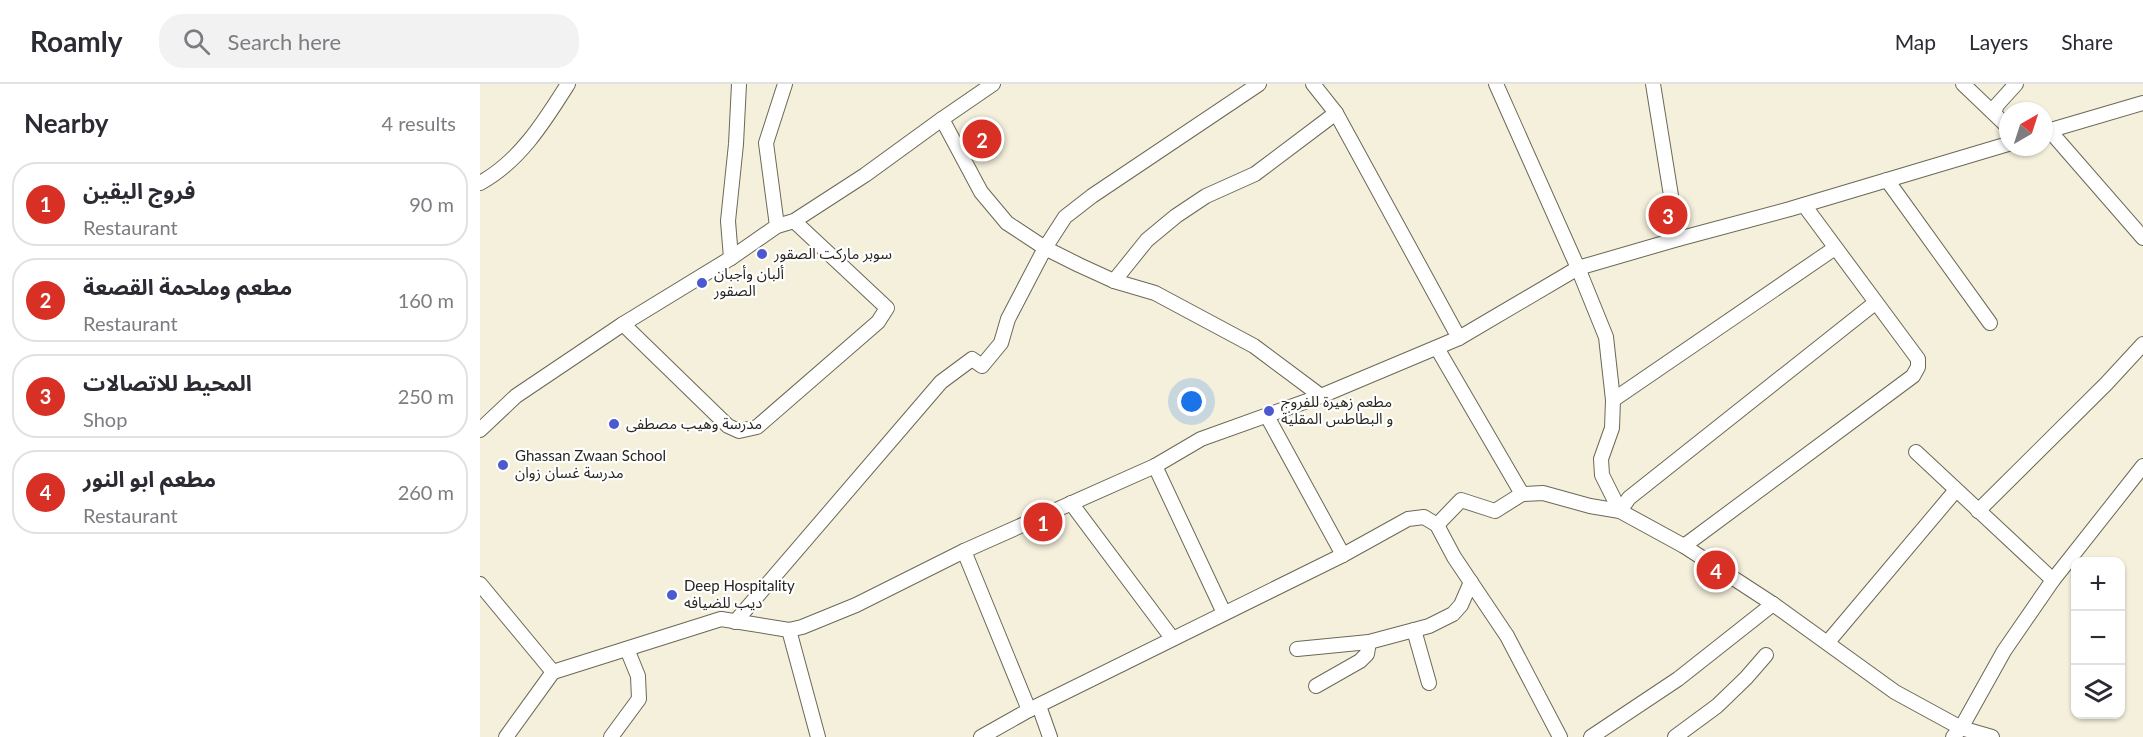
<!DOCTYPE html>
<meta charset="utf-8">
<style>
:root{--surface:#fff;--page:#f2f2f3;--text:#2b2b33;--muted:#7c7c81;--line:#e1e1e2;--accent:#d93025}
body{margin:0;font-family:Lato,"Noto Sans Arabic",sans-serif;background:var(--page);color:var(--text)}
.controls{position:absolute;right:18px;bottom:18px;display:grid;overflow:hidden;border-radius:12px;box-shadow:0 2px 4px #0004}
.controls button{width:54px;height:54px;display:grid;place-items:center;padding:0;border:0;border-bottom:2px solid var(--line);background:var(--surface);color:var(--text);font:30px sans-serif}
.compass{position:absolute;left:1519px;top:18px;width:54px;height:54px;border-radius:50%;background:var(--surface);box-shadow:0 2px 4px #0004;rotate:39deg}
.you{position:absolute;left:712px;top:318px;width:21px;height:21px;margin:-15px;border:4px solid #fff;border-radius:50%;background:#1a73e8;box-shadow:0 0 0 9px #1a73e833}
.badge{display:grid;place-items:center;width:39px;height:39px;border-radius:50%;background:var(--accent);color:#fff;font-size:20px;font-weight:700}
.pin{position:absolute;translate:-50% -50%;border:3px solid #fff;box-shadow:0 2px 6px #0006}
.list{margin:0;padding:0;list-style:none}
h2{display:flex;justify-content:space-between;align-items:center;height:78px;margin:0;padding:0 24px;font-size:26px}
h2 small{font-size:20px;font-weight:400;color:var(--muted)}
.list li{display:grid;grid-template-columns:39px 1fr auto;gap:18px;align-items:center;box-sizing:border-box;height:84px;margin:0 12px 12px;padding:0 12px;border:2px solid var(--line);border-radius:24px}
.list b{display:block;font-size:22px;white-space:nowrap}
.list p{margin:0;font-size:20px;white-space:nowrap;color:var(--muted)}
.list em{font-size:20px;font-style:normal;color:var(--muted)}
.icon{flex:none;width:33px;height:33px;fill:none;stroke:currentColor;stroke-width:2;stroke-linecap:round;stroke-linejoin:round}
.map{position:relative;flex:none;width:1663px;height:653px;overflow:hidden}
header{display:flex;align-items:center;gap:36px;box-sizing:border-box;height:84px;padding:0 30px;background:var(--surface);border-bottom:2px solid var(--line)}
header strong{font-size:28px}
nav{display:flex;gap:33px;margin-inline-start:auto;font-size:21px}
.search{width:420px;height:54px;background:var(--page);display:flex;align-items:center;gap:15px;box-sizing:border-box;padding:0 21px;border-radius:24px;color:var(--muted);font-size:22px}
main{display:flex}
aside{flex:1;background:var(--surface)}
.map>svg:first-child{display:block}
</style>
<header>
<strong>Roamly</strong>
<div class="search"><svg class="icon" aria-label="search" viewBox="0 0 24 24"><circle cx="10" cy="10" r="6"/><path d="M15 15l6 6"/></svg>Search here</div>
<nav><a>Map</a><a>Layers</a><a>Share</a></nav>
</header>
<main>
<aside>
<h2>Nearby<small>4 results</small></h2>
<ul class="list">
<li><span class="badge">1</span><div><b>فروج اليقين</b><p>Restaurant</p></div><em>90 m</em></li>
<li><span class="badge">2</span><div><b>مطعم وملحمة القصعة</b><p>Restaurant</p></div><em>160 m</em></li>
<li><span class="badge">3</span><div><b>المحيط للاتصالات</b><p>Shop</p></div><em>250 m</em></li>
<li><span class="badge">4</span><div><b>مطعم ابو النور</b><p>Restaurant</p></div><em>260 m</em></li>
</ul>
</aside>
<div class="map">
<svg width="1663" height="653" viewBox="0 0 1663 653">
<rect width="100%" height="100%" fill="#f4f0dc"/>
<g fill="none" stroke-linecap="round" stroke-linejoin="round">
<defs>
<g id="street">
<polyline points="833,0 856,29 979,254"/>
<polyline points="1016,0 1098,184 1126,253 1133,316 1132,344 1121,375 1122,391 1140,427"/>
<polyline points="1173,0 1198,155"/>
<polyline points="1483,0 1528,43"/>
<polyline points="1514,29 1517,21 1536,0"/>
<polyline points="462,35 501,108 527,139 565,164 599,181 634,197 675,209 774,262 841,312"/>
<polyline points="1569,46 1663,154"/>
<polyline points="1564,48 1663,19"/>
<polyline points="1407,96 1510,239"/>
<path d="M0 99C40 77 64 38 88 0"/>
<polyline points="297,142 286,59 305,0"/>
<polyline points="251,174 248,137 256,60 259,0"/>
<polyline points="634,197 667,156 696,132 726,112 775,90 856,29"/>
<polyline points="143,240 248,342 259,347 277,343 398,238 407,224 314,137"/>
<polyline points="957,264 1042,410 1063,409 1110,422 1140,427 1204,462 1293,520 1415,608 1481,644 1512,653"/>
<polyline points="1133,316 1355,164"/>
<polyline points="787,332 863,471"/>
<polyline points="0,346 36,312 143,240 251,174 297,142 314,137 385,91 462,35 513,0"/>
<polyline points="1436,368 1573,496"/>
<polyline points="675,382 744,529"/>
<polyline points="591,419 692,554"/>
<polyline points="1140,427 1149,414 1395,219"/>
<polyline points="1498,427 1626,300 1663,260"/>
<polyline points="957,441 981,416 1015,427 1042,410"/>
<polyline points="1204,462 1433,292 1438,283 1438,275 1324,121"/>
<polyline points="484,467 549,626"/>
<polyline points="0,500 73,588"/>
<polyline points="255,538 461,298 492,275 502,282 521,259 528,235 565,164 585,133 612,112 779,0"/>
<polyline points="309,546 338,653"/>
<polyline points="934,546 949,599"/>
<polyline points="1348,558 1476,406"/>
<polyline points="817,565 889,558 949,542 973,530 981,521 991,498"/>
<polyline points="836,602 880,577 887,570 889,558"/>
<polyline points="559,622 570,653"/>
<polyline points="26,653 73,588 241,535 309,546 322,543 376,521 484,467 675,382 721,355 841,312 979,254 1098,184 1198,155 1310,125 1528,60"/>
<polyline points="131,653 159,615 158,592 147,565"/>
<polyline points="501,653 549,626 863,471 928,435 944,433 957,441 974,473 1027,552 1080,653"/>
<polyline points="1111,653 1198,595 1293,520"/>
<polyline points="1195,653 1237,622 1266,594 1286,571"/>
<polyline points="1473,653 1481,644 1524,567 1573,496 1663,382"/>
</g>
</defs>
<!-- street casing -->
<use href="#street" stroke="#6b6856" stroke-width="16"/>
<!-- street -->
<use href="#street" stroke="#fff" stroke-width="14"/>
</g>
<!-- markers -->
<g fill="#4d59cf" stroke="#fff" stroke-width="2">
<circle cx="282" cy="170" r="6"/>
<circle cx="222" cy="199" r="6"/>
<circle cx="789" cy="327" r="6"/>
<circle cx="134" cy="340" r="6"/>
<circle cx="23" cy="381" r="6"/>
<circle cx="192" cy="511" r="6"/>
</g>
<g text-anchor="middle" stroke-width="4.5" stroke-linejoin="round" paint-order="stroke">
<!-- poi labels -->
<g font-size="15" fill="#28261f" stroke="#fff" text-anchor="start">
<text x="294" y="175">سوبر ماركت الصقور</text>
<text x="234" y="195">ألبان وأجبان<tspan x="234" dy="17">الصقور</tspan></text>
<text x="801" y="323">مطعم زهيرة للفروج<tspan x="801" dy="17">و البطاطس المقلية</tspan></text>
<text x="146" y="345">مدرسة وهيب مصطفى</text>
<text x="35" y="377">Ghassan Zwaan School<tspan x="35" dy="17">مدرسة غسان زوان</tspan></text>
<text x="204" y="507">Deep Hospitality<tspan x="204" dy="17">ديب للضيافه</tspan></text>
</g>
</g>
</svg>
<div class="controls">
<button>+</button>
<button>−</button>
<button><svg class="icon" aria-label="layers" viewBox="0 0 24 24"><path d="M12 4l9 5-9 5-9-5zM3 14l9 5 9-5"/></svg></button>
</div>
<svg class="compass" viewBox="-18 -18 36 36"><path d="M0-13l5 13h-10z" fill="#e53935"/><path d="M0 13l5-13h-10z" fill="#7c7c81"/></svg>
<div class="you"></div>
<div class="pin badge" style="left:563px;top:438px">1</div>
<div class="pin badge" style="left:502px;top:55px">2</div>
<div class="pin badge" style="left:1188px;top:131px">3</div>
<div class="pin badge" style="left:1236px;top:486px">4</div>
</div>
</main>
